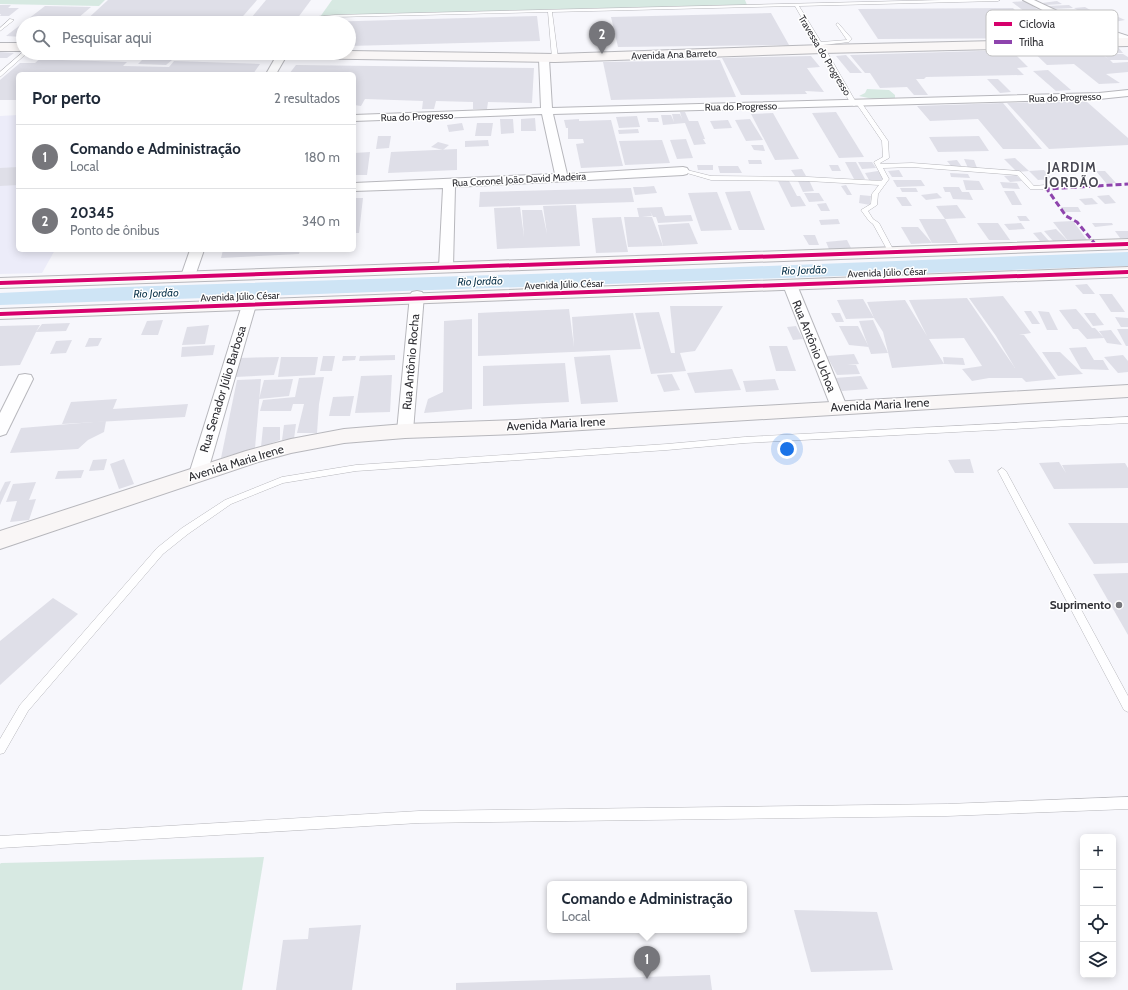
<!DOCTYPE html>
<html lang="pt">
<meta charset="utf-8">
<style>
:root{--surface:#fff;--page:#f6f6f7;--text:#1f2937;--muted:#747a83;--line:#e0e1e3;--accent:#76767b}
body{margin:0;font-family:Cabin,sans-serif;background:var(--page);color:var(--text)}
.controls{position:absolute;right:12px;bottom:12px;display:grid;overflow:hidden;border-radius:6px;box-shadow:0 2px 10px #0003}
.controls button{width:36px;height:36px;display:grid;place-items:center;padding:0;border:0;border-bottom:1px solid var(--line);background:var(--surface);color:var(--text);font:20px sans-serif}
.you{position:absolute;left:787px;top:449px;width:14px;height:14px;margin:-10px;border:3px solid #fff;border-radius:50%;background:#1a73e8;box-shadow:0 0 0 6px #1a73e833}
.badge{display:grid;place-items:center;width:26px;height:26px;border-radius:50%;background:var(--accent);color:#fff;font-size:13px;font-weight:700}
.pin{position:absolute;translate:-50% -33px;filter:drop-shadow(0 1px 2px #0008)}
.pin::after{content:'';position:absolute;top:21px;width:14px;height:12px;background:inherit;clip-path:polygon(0 0,100% 0,50% 100%)}
.popup{position:absolute;left:547px;top:881px;width:200px;height:52px;box-sizing:border-box;display:grid;place-content:center;border-radius:6px;background:var(--surface);filter:drop-shadow(0 1px 3px #0005);font-size:13px;white-space:nowrap;color:var(--muted)}
.popup b{font-size:15px;color:var(--text)}
.popup::after{content:'';position:absolute;left:50%;top:100%;margin-left:-8px;border:8px solid transparent;border-top-color:var(--surface)}
.list{margin:0;padding:0;list-style:none}
h2{display:flex;justify-content:space-between;align-items:center;height:52px;margin:0;padding:0 16px;font-size:17px}
h2 small{font-size:13px;font-weight:400;color:var(--muted)}
.list li{display:grid;grid-template-columns:26px 1fr auto;gap:12px;align-items:center;box-sizing:border-box;height:64px;padding:0 16px;border-top:1px solid var(--line)}
.list b{display:block;font-size:15px;white-space:nowrap}
.list p{margin:0;font-size:13px;white-space:nowrap;color:var(--muted)}
.list em{font-size:13px;font-style:normal;color:var(--muted)}
.icon{flex:none;width:22px;height:22px;fill:none;stroke:currentColor;stroke-width:2;stroke-linecap:round;stroke-linejoin:round}
.map{position:relative;flex:none;width:1128px;height:990px;overflow:hidden}
.search{position:absolute;background:var(--surface);box-shadow:0 2px 10px #0003;left:16px;top:16px;width:340px;height:44px;display:flex;align-items:center;gap:10px;box-sizing:border-box;padding:0 14px;border-radius:22px;color:var(--muted);font-size:15px}
.panel{position:absolute;background:var(--surface);box-shadow:0 2px 10px #0003;left:16px;top:72px;width:340px;height:180px;border-radius:6px}
.map>svg:first-child{display:block}
</style>
<div class="map">
<svg width="1128" height="990" viewBox="0 0 1128 990">
<rect width="100%" height="100%" fill="#f7f7fc"/>
<!-- built -->
<polygon fill="#ececf9" points="18,115 18,250 55,250 42,273 0,274 0,116"/>
<!-- green -->
<g fill="#d7e9e2">
<polygon points="0,0 105,0 99,6 0,4"/>
<polygon points="332,0 745,0 747,5 320,17"/>
<polygon points="867,89 889,90 895,95 895,100 882,101 859,96 865,93"/>
<polygon points="264,857 242,990 0,990 0,864 1,863"/>
</g>
<!-- water -->
<polygon fill="#cee4f5" points="1128,252 1128,266 0,305 0,293 124,287 715,268"/>
<!-- building -->
<g fill="#dfdfe8">
<polygon points="108,0 257,0 237,23 83,23"/>
<polygon points="266,0 311,0 294,23 247,23"/>
<polygon points="1026,1 1041,12 1061,22 1039,23 1012,2"/>
<polygon points="1057,1 1062,4 1046,5 1042,3"/>
<polygon points="0,5 11,5 8,8 19,8 9,16 0,16 1,14 0,14"/>
<polygon points="1069,5 1073,8 1052,9 1047,6"/>
<polygon points="45,6 91,7 72,23 23,23 23,37 6,36"/>
<polygon points="1085,7 1092,11 1081,12 1074,8"/>
<polygon points="1013,8 1042,38 878,39 858,9"/>
<polygon points="771,13 789,45 618,47 611,17"/>
<polygon points="1082,13 1086,15 1072,17 1068,15"/>
<polygon points="1114,15 1125,20 1098,25 1087,20"/>
<polygon points="537,16 540,41 349,46 349,23 322,23 322,22"/>
<polygon points="1085,32 1092,36 1057,37 1052,33"/>
<polygon points="1091,45 1108,59 1103,54 1123,54 1128,57 1128,60 1110,60 1113,63 1128,62 1128,72 1106,74 1120,83 1099,84 1074,64 1047,65 1028,47"/>
<polygon points="1118,47 1123,53 1114,53 1107,48"/>
<polygon points="1011,50 1028,67 1017,68 1024,75 926,77 924,79 916,79 928,95 914,95 907,87 880,88 870,73 865,73 850,55"/>
<polygon points="0,52 14,53 7,58 0,58"/>
<polygon points="46,53 68,54 62,60 127,62 123,66 169,67 174,61 260,64 253,74 18,74 18,100 0,100 0,80 20,63 35,63"/>
<polygon points="846,55 862,73 850,73 836,56"/>
<polygon points="811,56 820,67 807,68 824,92 805,91 807,94 741,95 722,58"/>
<polygon points="144,58 162,59 172,60 166,65 138,64"/>
<polygon points="720,60 736,97 611,100 603,62"/>
<polygon points="296,65 534,68 532,103 488,102 487,109 473,109 473,102 436,101 434,109 422,109 423,101 365,99 361,106 354,105 354,74 289,74"/>
<polygon points="1048,70 1071,90 1056,91 1033,71"/>
<polygon points="987,79 998,79 1011,92 1000,93"/>
<polygon points="1086,101 1128,138 1128,145 1049,149 1007,103"/>
<polygon points="1003,103 1042,149 1003,149 978,119 930,121 917,106"/>
<polygon points="680,112 685,112 689,121 698,121 705,139 703,139 706,144 694,145 685,123 663,125 661,115 671,115 674,122 672,114 680,114 682,119"/>
<polygon points="836,112 864,157 839,158 812,113"/>
<polygon points="773,113 799,159 775,160 751,114"/>
<polygon points="637,116 640,127 619,128 616,117"/>
<polygon points="535,118 536,131 521,131 521,119"/>
<polygon points="647,118 658,118 659,122 648,122"/>
<polygon points="500,119 513,119 514,133 501,134"/>
<polygon points="579,119 579,121 611,120 623,166 581,168 576,144 584,143 583,139 568,139 568,128 566,128 564,120"/>
<polygon points="750,119 763,140 746,141 735,120"/>
<polygon points="728,120 732,128 714,129 710,121"/>
<polygon points="462,123 464,130 449,132 447,125"/>
<polygon points="477,123 493,123 491,136 475,136"/>
<polygon points="638,129 639,133 619,134 618,130"/>
<polygon points="378,136 391,136 389,148 376,149"/>
<polygon points="979,136 989,151 938,152 929,137"/>
<polygon points="686,139 693,158 677,159 670,140"/>
<polygon points="488,140 489,146 465,147 465,141"/>
<polygon points="662,140 670,163 625,165 619,141"/>
<polygon points="438,142 449,145 443,150 431,147"/>
<polygon points="751,145 763,145 765,151 754,150"/>
<polygon points="457,149 457,170 388,173 391,152"/>
<polygon points="370,152 367,175 354,175 354,153"/>
<polygon points="1015,158 1029,171 1017,172 1004,159"/>
<polygon points="964,159 974,160 977,168 968,168"/>
<polygon points="748,160 761,160 762,164 749,164"/>
<polygon points="957,160 962,167 952,167 947,161"/>
<polygon points="845,162 856,162 865,179 854,179"/>
<polygon points="858,162 872,162 876,168 862,169"/>
<polygon points="697,165 713,165 713,170 698,170"/>
<polygon points="829,165 838,165 841,171 832,171"/>
<polygon points="718,166 738,166 742,173 720,173"/>
<polygon points="18,167 18,185 0,186 0,168"/>
<polygon points="802,169 806,176 795,176 791,170"/>
<polygon points="899,170 903,177 892,177 888,171"/>
<polygon points="1044,170 1052,179 1038,180 1029,171"/>
<polygon points="878,171 884,180 869,180 865,173"/>
<polygon points="1096,171 1105,171 1116,183 1106,183"/>
<polygon points="950,173 968,174 970,178 951,177"/>
<polygon points="1016,175 1022,181 1010,182 1004,176"/>
<polygon points="809,180 814,191 803,192 798,181"/>
<polygon points="893,180 921,180 925,186 897,187"/>
<polygon points="963,180 979,181 984,190 966,190"/>
<polygon points="778,181 789,181 797,196 800,196 806,206 791,207"/>
<polygon points="1000,182 1017,183 1020,189 1003,188"/>
<polygon points="846,185 852,195 847,195 841,186"/>
<polygon points="654,186 657,193 635,195 633,187 643,187 644,191 643,187"/>
<polygon points="943,187 959,187 962,192 969,192 973,200 953,199 950,192 945,192"/>
<polygon points="631,188 634,202 479,207 480,192"/>
<polygon points="900,188 916,188 918,192 902,192"/>
<polygon points="750,191 765,230 739,230 725,192"/>
<polygon points="1004,191 1014,191 1022,205 1012,205"/>
<polygon points="717,192 732,230 701,231 688,193"/>
<polygon points="804,193 819,193 824,201 809,202"/>
<polygon points="937,193 942,198 926,200 921,195"/>
<polygon points="860,195 871,196 870,205 859,203"/>
<polygon points="1109,195 1116,203 1105,204 1097,196"/>
<polygon points="896,197 906,197 912,206 902,206"/>
<polygon points="354,198 363,198 359,233 354,233"/>
<polygon points="1092,198 1098,204 1085,205 1079,199"/>
<polygon points="826,203 830,211 821,211 817,204"/>
<polygon points="576,205 580,246 497,249 494,208 520,207 524,237 522,210 542,210 547,234 543,206"/>
<polygon points="957,205 966,218 945,219 936,206"/>
<polygon points="662,207 665,216 691,215 693,221 658,223 656,217 653,217 650,211 652,216 642,217 652,217 663,246 628,247 624,217 639,217 637,208"/>
<polygon points="1061,207 1078,207 1081,212 1065,212"/>
<polygon points="1017,216 1026,216 1030,221 1020,221"/>
<polygon points="621,217 628,252 596,253 592,218"/>
<polygon points="838,219 840,224 821,225 819,220"/>
<polygon points="919,219 945,219 958,243 932,243"/>
<polygon points="1073,221 1087,240 1068,241 1053,222"/>
<polygon points="689,223 698,244 663,246 658,225"/>
<polygon points="977,223 998,223 1010,240 989,240"/>
<polygon points="1021,223 1025,229 1009,230 1004,224"/>
<polygon points="1092,223 1112,223 1113,225 1095,227"/>
<polygon points="901,227 918,227 932,243 911,244"/>
<polygon points="1056,229 1068,241 1053,241 1044,231"/>
<polygon points="1115,231 1128,231 1128,238 1120,238"/>
<polygon points="1041,232 1049,241 1040,241 1033,233"/>
<polygon points="803,235 815,235 819,245 809,245"/>
<polygon points="847,240 851,248 829,249 826,242"/>
<polygon points="223,250 300,250 299,254 221,258"/>
<polygon points="1087,284 1095,294 1083,294 1075,285"/>
<polygon points="1099,294 1112,294 1125,312 1111,312"/>
<polygon points="1003,296 1031,333 1019,335 1024,335 1056,379 1026,382 1022,378 989,378 972,381 962,369 982,366 964,338 929,339 944,364 943,357 963,358 965,365 944,364 892,368 883,332 874,318 846,319 837,300 863,299 874,318 867,302 905,300 927,336 909,300 967,298 1015,368 996,336 969,298"/>
<polygon points="670,306 723,306 695,351 680,353 686,371 651,374 635,313 659,312 671,353 675,353"/>
<polygon points="569,309 574,347 572,317 633,313 641,349 478,356 478,313"/>
<polygon points="1076,309 1092,328 1095,328 1104,338 1099,331 1111,330 1122,345 1107,343 1104,338 1087,339 1078,329 1073,329 1059,310"/>
<polygon points="1024,311 1031,311 1040,324 1032,324"/>
<polygon points="1038,311 1049,312 1058,330 1047,330"/>
<polygon points="831,313 840,313 844,322 836,322"/>
<polygon points="1084,313 1095,313 1104,325 1093,326"/>
<polygon points="1115,317 1128,318 1128,327 1121,327"/>
<polygon points="472,319 472,409 424,413 428,399 443,392 444,321"/>
<polygon points="163,320 158,335 141,335 147,321"/>
<polygon points="873,320 888,353 871,354 859,321"/>
<polygon points="70,323 66,331 36,332 20,365 0,366 0,326 40,325 36,332 42,324"/>
<polygon points="209,325 205,344 182,345 187,327"/>
<polygon points="796,326 803,339 793,340 787,327"/>
<polygon points="839,326 858,326 869,347 849,345"/>
<polygon points="1117,329 1128,329 1128,346 1126,346"/>
<polygon points="89,338 102,338 98,346 85,347"/>
<polygon points="72,340 66,353 50,354 56,341"/>
<polygon points="215,345 213,355 181,357 182,347"/>
<polygon points="769,346 787,346 796,371 776,371"/>
<polygon points="1086,347 1094,360 1103,360 1109,370 1081,369 1069,348"/>
<polygon points="1042,352 1060,352 1083,374 1058,376"/>
<polygon points="854,354 859,364 847,365 856,365 860,374 837,375 827,356"/>
<polygon points="395,355 395,360 359,361 360,356"/>
<polygon points="610,355 618,402 581,404 574,357"/>
<polygon points="1123,355 1128,361 1128,372 1118,373 1104,357"/>
<polygon points="323,356 335,356 332,371 320,371"/>
<polygon points="343,356 356,356 355,360 342,361"/>
<polygon points="279,357 274,375 235,377 238,358"/>
<polygon points="281,357 318,357 315,375 278,377"/>
<polygon points="565,363 569,402 483,406 483,366"/>
<polygon points="732,369 741,390 695,393 687,373"/>
<polygon points="672,374 680,390 664,392 657,375"/>
<polygon points="392,375 390,412 355,413 361,376"/>
<polygon points="861,376 868,389 842,391 835,378"/>
<polygon points="324,377 319,404 317,433 297,433 304,404 293,404 291,411 260,411 263,400 295,397 299,378"/>
<polygon points="261,379 255,448 221,458 237,380"/>
<polygon points="293,379 289,396 259,399 264,380"/>
<polygon points="775,379 779,390 746,392 743,381"/>
<polygon points="354,396 350,416 329,416 333,397"/>
<polygon points="117,399 113,409 188,404 185,417 62,424 71,402"/>
<polygon points="106,421 104,432 88,440 78,449 10,453 21,428"/>
<polygon points="296,424 294,439 282,440 284,425"/>
<polygon points="263,427 280,427 280,440 261,447"/>
<polygon points="107,459 104,470 89,471 93,460"/>
<polygon points="124,459 134,484 119,489 110,464"/>
<polygon points="970,459 974,473 955,473 948,460"/>
<polygon points="1059,462 1066,473 1062,465 1125,463 1128,468 1128,488 1054,489 1039,463"/>
<polygon points="84,470 81,478 55,479 58,471"/>
<polygon points="11,481 4,496 0,505 0,492 5,482"/>
<polygon points="36,482 29,500 36,499 29,520 10,522 17,501 6,502 13,484"/>
<polygon points="1068,523 1128,523 1128,563 1094,564"/>
<polygon points="1128,573 1128,635 1093,574"/>
<polygon points="53,598 78,614 0,685 0,641"/>
<polygon points="794,910 877,912 893,970 811,972"/>
<polygon points="361,925 352,990 276,990 283,940 308,939 309,928"/>
<polygon points="710,975 712,990 456,990 456,983"/>
</g>
<g fill="none" stroke-linecap="round" stroke-linejoin="round">
<defs>
<g id="lane">
<polygon points="942,0 1000,0 998,1 799,6 821,42 847,40 836,24 838,23 852,39 849,42 823,45 857,104 854,106 851,104 795,6 552,12 558,58 555,60 552,58 548,12 335,17 319,19 307,23 302,23 313,17 335,15"/>
<polygon points="10,19 14,20 0,31 0,28"/>
<polygon points="23,52 27,53 0,77 0,72"/>
<polygon points="859,101 861,102 888,141 889,158 880,163 881,164 912,163 1019,171 1021,172 1034,186 1045,185 1050,189 1047,191 1043,189 1030,189 1017,175 912,167 883,168 889,179 878,194 877,205 868,211 873,219 879,223 895,253 892,255 889,253 873,224 869,221 861,210 871,204 872,194 879,185 808,181 711,180 680,171 683,169 711,176 808,177 881,181 883,179 874,162 883,157 882,141 856,103"/>
<polygon points="1128,417 1128,423 745,443 667,450 356,471 283,483 231,504 188,534 163,554 28,711 4,753 0,754 0,739 20,705 157,548 182,528 225,500 282,477 356,465 667,444 745,437"/>
<polygon points="1002,468 1006,471 1128,696 1128,712 1124,710 998,471"/>
<polygon points="1128,797 1128,809 947,816 419,823 0,848 0,836 419,811 947,804"/>
</g>
<g id="street">
<polygon points="1023,0 1034,0 1070,17 1128,36 1128,42 1064,21"/>
<polygon points="278,53 286,53 287,55 276,74 266,74"/>
<polygon points="544,56 549,59 552,108 1099,93 1128,90 1128,96 1099,99 553,114 567,174 683,167 687,168 689,171 687,174 683,175 455,187 453,267 451,270 446,271 441,270 439,267 443,188 354,191 354,183 555,174 542,114 354,121 354,115 541,108 539,59"/>
<polygon points="190,250 204,250 195,276 193,279 188,280 183,279 181,276"/>
<polygon points="790,281 795,282 797,285 847,407 845,411 839,412 833,411 831,407 783,285 785,282"/>
<polygon points="417,291 422,292 424,295 413,431 411,435 405,437 399,435 397,431 410,295 412,292"/>
<polygon points="249,301 254,302 256,305 207,474 204,478 198,480 192,478 189,474 242,305 244,302"/>
<polygon points="25,374 31,375 33,379 8,430 6,434 0,436 0,413 19,375"/>
</g>
<g id="secondary">
<polygon points="1128,38 1128,46 823,53 555,62 219,57 215,56 213,53 349,53 349,51 555,54 823,45"/>
<rect x="0" y="43" width="23" height="8"/>
<polygon points="1128,239 1128,249 0,288 0,278"/>
<polygon points="1128,267 1128,277 0,319 0,309"/>
<polygon points="1128,385 1128,397 516,434 405,438 344,443 291,453 258,462 0,549 0,531 246,451 291,439 344,429 405,424 516,420"/>
</g>
</defs>
<!-- lane casing -->
<use href="#lane" stroke="#b7b7bc" stroke-width="1"/>
<!-- street casing -->
<use href="#street" stroke="#b7b7bc" stroke-width="2"/>
<!-- secondary casing -->
<use href="#secondary" stroke="#b7b7bc" stroke-width="2"/>
<!-- lane -->
<use href="#lane" fill="#fefeff" fill-rule="evenodd"/>
<!-- street -->
<use href="#street" fill="#fefeff" fill-rule="evenodd"/>
<!-- secondary -->
<use href="#secondary" fill="#f9f6f6" fill-rule="evenodd"/>
<!-- quiet -->
<polyline stroke="#8e44ad" stroke-width="3" stroke-dasharray="6 3" stroke-linecap="butt" points="1096,245 1077,222 1066,216 1047,189 1128,184"/>
<defs>
<g id="cycleway">
<polyline points="0,283 1128,244"/>
<polyline points="0,314 1128,272"/>
</g>
</defs>
<!-- cycleway casing -->
<use href="#cycleway" stroke="#fff" stroke-width="6"/>
<!-- cycleway -->
<use href="#cycleway" stroke="#d6006c" stroke-width="4"/>
</g>
<!-- markers -->
<circle fill="#76767b" stroke="#fff" stroke-width="1.5" cx="1119" cy="605" r="4"/>
<g text-anchor="middle" stroke-width="3" stroke-linejoin="round" paint-order="stroke">
<!-- far-street labels -->
<g font-size="10" fill="#303035" stroke="#fff">
<text transform="translate(674 54) rotate(-2)" y="4">Avenida Ana Barreto</text>
<text transform="translate(825 55) rotate(59)" y="4">Travessa do Progresso</text>
<text transform="translate(1065 97) rotate(-2)" y="4">Rua do Progresso</text>
<text transform="translate(741 106) rotate(-1)" y="4">Rua do Progresso</text>
<text transform="translate(417 116) rotate(-2)" y="4">Rua do Progresso</text>
<text transform="translate(519 179) rotate(-3)" y="4">Rua Coronel João David Madeira</text>
<text transform="translate(887 272) rotate(-2)" y="4">Avenida Júlio César</text>
<text transform="translate(564 284) rotate(-2)" y="4">Avenida Júlio César</text>
<text transform="translate(240 296) rotate(-2)" y="4">Avenida Júlio César</text>
</g>
<!-- far-water labels -->
<g font-size="11" font-style="italic" fill="#0e364d" stroke="#fff">
<text transform="translate(804 270) rotate(-2)" y="4">Rio Jordão</text>
<text transform="translate(480 281) rotate(-2)" y="4">Rio Jordão</text>
<text transform="translate(156 293) rotate(-2)" y="4">Rio Jordão</text>
</g>
<!-- street labels -->
<g font-size="12" fill="#303035" stroke="#fff">
<text transform="translate(814 346) rotate(68)" y="4">Rua Antônio Uchoa</text>
<text transform="translate(411 362) rotate(-85)" y="4">Rua Antônio Rocha</text>
<text transform="translate(223 389) rotate(-73)" y="4">Rua Senador Júlio Barbosa</text>
<text transform="translate(880 405) rotate(-3)" y="4">Avenida Maria Irene</text>
<text transform="translate(556 424) rotate(-3)" y="4">Avenida Maria Irene</text>
<text transform="translate(236 463) rotate(-17)" y="4">Avenida Maria Irene</text>
</g>
<!-- poi labels -->
<g font-size="12" font-weight="bold" fill="#303035" stroke="#fff" text-anchor="end">
<text x="1111" y="609">Suprimento</text>
</g>
<!-- far-district labels -->
<g font-size="13" font-weight="bold" letter-spacing="1" fill="#4a4a54" stroke="#fff">
<text x="1072" y="172">JARDIM<tspan x="1072" dy="15">JORDÃO</tspan></text>
</g>
</g>
<!-- legend -->
<rect x="986" y="10" width="132" height="46" rx="6" fill="#fff" stroke="#c1c1c2" stroke-width="1"/>
<rect x="994" y="22" width="18" height="4" fill="#d6006c"/>
<rect x="994" y="40" width="18" height="4" fill="#8e44ad"/>
<g font-size="11" fill="#303035">
<text x="1019" y="28">Ciclovia</text>
<text x="1019" y="46">Trilha</text>
</g>
</svg>
<div class="controls">
<button>+</button>
<button>−</button>
<button><svg class="icon" aria-label="locate" viewBox="0 0 24 24"><circle cx="12" cy="12" r="6"/><path d="M12 2v4M12 18v4M2 12h4M18 12h4"/></svg></button>
<button><svg class="icon" aria-label="layers" viewBox="0 0 24 24"><path d="M12 4l9 5-9 5-9-5zM3 14l9 5 9-5"/></svg></button>
</div>
<div class="you"></div>
<div class="pin badge" style="left:647px;top:979px">1</div>
<div class="popup"><b>Comando e Administração</b>Local</div>
<div class="pin badge" style="left:602px;top:54px">2</div>
<div class="search"><svg class="icon" aria-label="search" viewBox="0 0 24 24"><circle cx="10" cy="10" r="6"/><path d="M15 15l6 6"/></svg>Pesquisar aqui</div>
<section class="panel">
<h2>Por perto<small>2 resultados</small></h2>
<ul class="list">
<li><span class="badge">1</span><div><b>Comando e Administração</b><p>Local</p></div><em>180 m</em></li>
<li><span class="badge">2</span><div><b>20345</b><p>Ponto de ônibus</p></div><em>340 m</em></li>
</ul>
</section>
</div>
